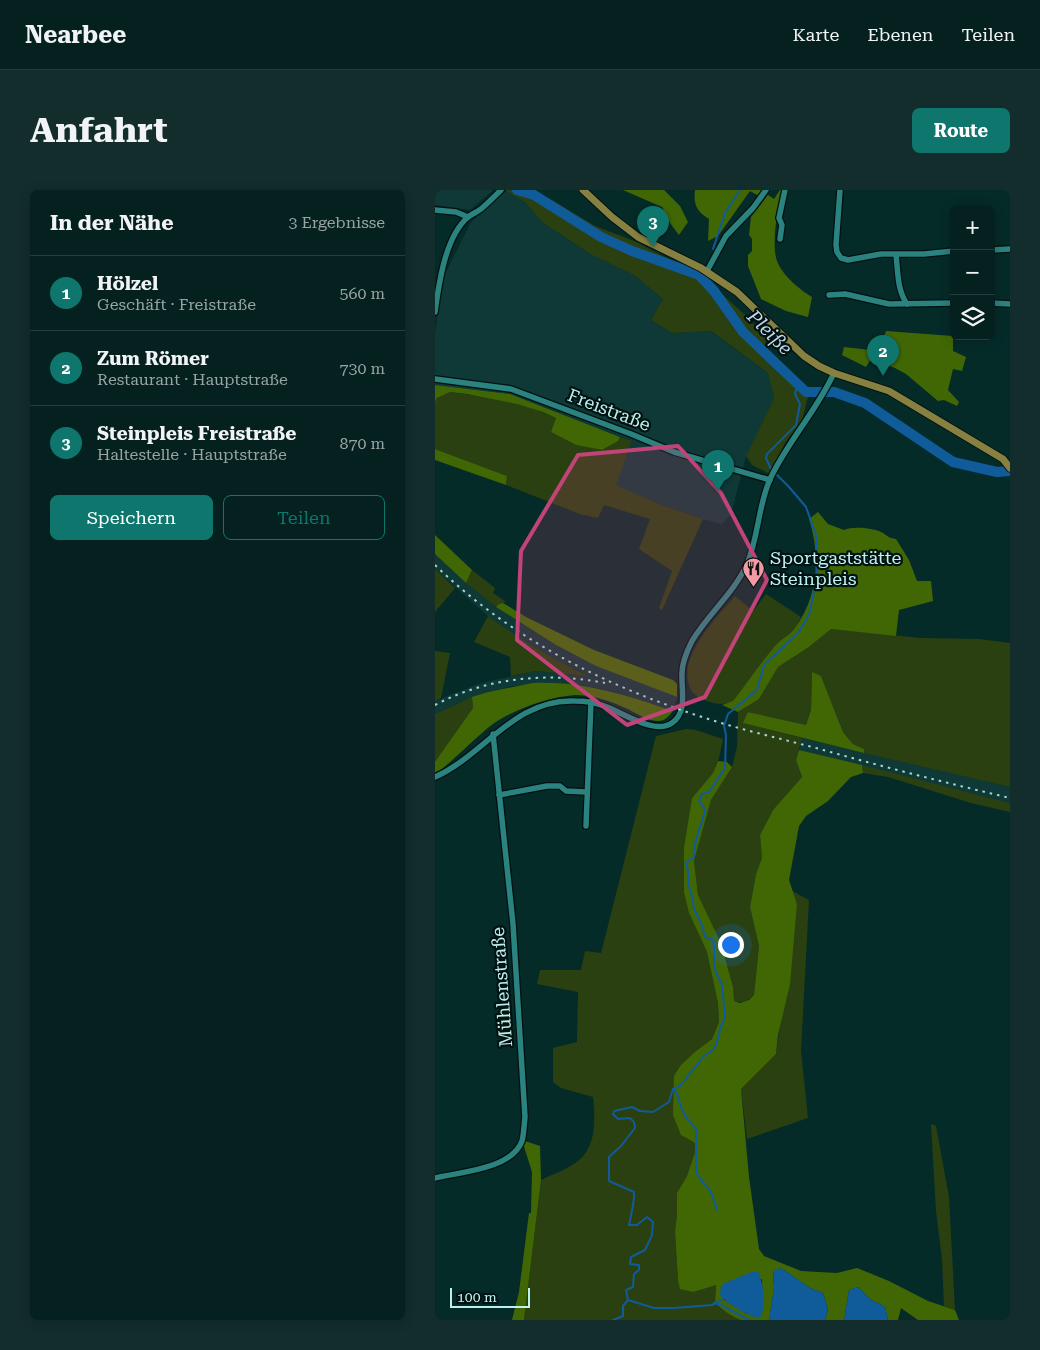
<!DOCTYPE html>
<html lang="de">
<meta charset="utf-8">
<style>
:root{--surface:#04201f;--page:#122d2c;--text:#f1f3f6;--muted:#97a3a4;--line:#253e3d;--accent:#0f766e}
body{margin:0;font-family:"Roboto Serif",serif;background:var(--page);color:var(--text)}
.controls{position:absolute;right:15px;top:15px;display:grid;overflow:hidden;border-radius:8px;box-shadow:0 2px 12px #0003}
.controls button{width:45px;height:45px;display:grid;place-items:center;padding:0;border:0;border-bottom:1px solid var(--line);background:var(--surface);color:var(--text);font:25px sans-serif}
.scale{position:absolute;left:15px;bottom:12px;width:80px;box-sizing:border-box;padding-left:5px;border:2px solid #bef1ed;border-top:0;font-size:14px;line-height:18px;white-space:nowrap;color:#bef1ed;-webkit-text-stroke:4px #001211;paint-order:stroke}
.you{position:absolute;left:295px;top:754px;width:18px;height:18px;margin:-12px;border:4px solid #fff;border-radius:50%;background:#1a73e8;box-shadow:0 0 0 8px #1a73e833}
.badge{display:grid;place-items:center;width:32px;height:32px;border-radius:50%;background:var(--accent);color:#fff;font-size:16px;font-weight:700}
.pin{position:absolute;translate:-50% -41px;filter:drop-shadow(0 1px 2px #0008)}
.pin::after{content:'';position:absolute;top:26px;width:18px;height:15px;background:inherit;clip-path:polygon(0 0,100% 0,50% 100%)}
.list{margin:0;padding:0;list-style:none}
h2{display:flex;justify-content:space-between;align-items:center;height:65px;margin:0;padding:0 20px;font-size:21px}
h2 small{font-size:16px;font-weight:400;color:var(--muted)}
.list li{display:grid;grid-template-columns:32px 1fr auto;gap:15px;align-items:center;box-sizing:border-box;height:75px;padding:0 20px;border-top:1px solid var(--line)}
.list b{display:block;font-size:19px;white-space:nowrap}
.list p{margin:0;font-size:16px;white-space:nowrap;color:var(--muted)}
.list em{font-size:16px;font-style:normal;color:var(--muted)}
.actions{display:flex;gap:10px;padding:15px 20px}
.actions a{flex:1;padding:11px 0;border:1px solid var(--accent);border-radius:8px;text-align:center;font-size:18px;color:var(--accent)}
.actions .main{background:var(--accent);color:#fff}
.icon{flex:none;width:28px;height:28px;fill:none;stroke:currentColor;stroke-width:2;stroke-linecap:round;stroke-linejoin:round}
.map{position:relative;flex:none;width:575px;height:1130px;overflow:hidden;border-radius:8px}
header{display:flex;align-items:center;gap:30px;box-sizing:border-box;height:70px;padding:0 25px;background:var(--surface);border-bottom:1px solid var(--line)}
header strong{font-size:24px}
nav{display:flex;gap:28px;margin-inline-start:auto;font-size:18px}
.intro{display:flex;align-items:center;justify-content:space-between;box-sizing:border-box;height:120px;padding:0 30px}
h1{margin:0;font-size:35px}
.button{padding:12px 22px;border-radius:8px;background:var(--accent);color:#fff;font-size:18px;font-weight:700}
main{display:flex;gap:30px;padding:0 30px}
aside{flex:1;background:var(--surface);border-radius:8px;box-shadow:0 2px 12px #0003}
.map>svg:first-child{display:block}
</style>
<header>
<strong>Nearbee</strong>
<nav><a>Karte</a><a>Ebenen</a><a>Teilen</a></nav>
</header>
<div class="intro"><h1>Anfahrt</h1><a class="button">Route</a></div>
<main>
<aside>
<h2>In der Nähe<small>3 Ergebnisse</small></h2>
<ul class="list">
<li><span class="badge">1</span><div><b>Hölzel</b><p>Geschäft · Freistraße</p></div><em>560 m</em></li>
<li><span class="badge">2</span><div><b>Zum Römer</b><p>Restaurant · Hauptstraße</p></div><em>730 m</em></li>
<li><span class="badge">3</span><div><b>Steinpleis Freistraße</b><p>Haltestelle · Hauptstraße</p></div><em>870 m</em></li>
</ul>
<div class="actions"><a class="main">Speichern</a><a>Teilen</a></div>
</aside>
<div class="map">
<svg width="575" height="1130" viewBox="0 0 575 1130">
<rect width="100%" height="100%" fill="#052b29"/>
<!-- built -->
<g fill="#0f3937">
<polygon points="0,0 58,0 35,20 0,15"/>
<polygon points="71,1 90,12 107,32 157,65 199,85 228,109 216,130 237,143 275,141 333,183 339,208 311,266 296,324 287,334 268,329 227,315 180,295 197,251 75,204 0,195 0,142 9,86 36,32"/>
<polygon points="0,364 31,393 61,417 121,455 161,476 242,507 238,521 176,501 146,495 115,493 79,496 53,502 21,514 0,524 0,511 43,494 101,481 152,485 121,470 89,452 53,426 0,379"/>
<polygon points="367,548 575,597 575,613 364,560"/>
</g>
<!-- green -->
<g fill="#2a4010">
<polygon points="72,0 89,0 117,10 160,36 199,51 267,86 309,124 332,149 329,159 373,207 367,230 350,253 335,284 317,275 311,266 339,208 333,183 276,141 237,143 216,130 228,109 199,85 157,65 107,32 90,12 71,1"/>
<path d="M15 202C51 207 88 212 121 228L116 242 141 255 167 260 183 251 185 247 197 251 181 295 227 315 268 329 227 420 224 418 237 381 204 359 215 329 169 315 163 328 145 324 71 295 72 286 0 259V212L2 208Z"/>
<polygon points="0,379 20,398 0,422"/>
<polygon points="37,380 60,398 58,403 71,412 64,414 61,417 31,393"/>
<path d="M331 404 366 427 360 439 342 454 298 511C287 517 276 513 265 508 257 504 255 499 253 491 247 462 282 427 300 406L318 421Z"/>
<path d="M53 426C88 451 115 468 154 486L101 481 76 486 75 467 39 452Z"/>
<path d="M396 439 486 448 544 449 575 453V597L429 563V559L418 554 408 542 386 486 377 483 376 520 371 535 313 522 309 533 367 548 361 570 367 587 338 620 325 645 327 668 321 684 315 717 324 756 319 805C313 812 307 813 299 811L298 797 286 753 263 705 259 671 276 610 297 577 302 557 303 522 324 509 343 477 374 457Z"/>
<polygon points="0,461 15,463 6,508 0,511"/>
<polygon points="37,507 38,518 0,573 0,524"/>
<path d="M251 539 261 540 288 549 284 568 278 583 257 608 254 723 272 762 283 813 284 832 277 849 261 861 259 952 261 959 252 986 242 1003V1025L240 1042 243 1091 246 1099 281 1095 280 1113C288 1121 296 1124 305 1130H89L106 990C118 984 134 979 144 970 162 955 160 928 158 907L126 898 118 892V858L142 852 143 802 102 794 105 780H146L150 761 166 763 221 546Z"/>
<polygon points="427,575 575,613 575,622 536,613 453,587 428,583"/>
<polygon points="357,701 374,710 366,861 373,928 312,949 306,899 341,864 362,714"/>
<polygon points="496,934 501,936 514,1007 520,1120 509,1116 507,1069 501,1021"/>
</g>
<!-- forest -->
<g fill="#416705" fill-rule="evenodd">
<polygon points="188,0 229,0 245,16 253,32 244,45 235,33 227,17"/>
<path d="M260 0H328L324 6 315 1 283 46 273 51 274 29C262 22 258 14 260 0Z"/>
<path d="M345 0H347C343 16 336 55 342 71 347 85 365 100 377 107L373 127 351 121 326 109 313 76V65L317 61V49L314 45 316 27 333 5 339 9Z"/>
<polygon points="451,141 518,146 518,161 531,167 527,181 518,179 513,200 524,212 522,216 509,210 503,211 471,184 460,178 436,169 431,177 407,165 409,157 444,161"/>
<polygon points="0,195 75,204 185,247 183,251 167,260 141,255 116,242 121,228 108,222 82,214 32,204 15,202 2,208 0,212"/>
<polygon points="0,259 72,286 71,295 0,270"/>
<path d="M383 322 393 334 409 340C417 336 438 338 446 342 452 345 453 348 461 349L474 370 482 391H496L498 411 464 420 461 446 396 439 374 457 343 477 324 509 303 522 287 515 298 511C312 493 325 474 340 456 346 449 355 445 360 438 383 407 386 366 374 329Z"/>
<polygon points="0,345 37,380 31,393 0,364"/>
<polygon points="68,413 91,427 159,460 238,490 242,494 242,507 161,476 121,455 61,417 64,414"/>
<polygon points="377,482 386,486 408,542 418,554 429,559 429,563 308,533 313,522 371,535 376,520"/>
<path d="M98 493C149 491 191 505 238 521 234 526 230 531 223 531 211 531 199 521 188 517 173 510 157 505 140 505 113 507 80 519 58 534 38 549 21 569 0 584V572L38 518 37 507 53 502Z"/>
<path d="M364 560 427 575 428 583 416 587 393 611 371 626 364 636 354 690 362 714 355 794 343 845 341 864 306 899 314 987 324 1059 329 1066 366 1081 402 1083 422 1078 454 1091 493 1111 520 1120 524 1130H483L466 1118 463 1130H453L450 1117 435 1109 423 1097 414 1100 409 1130H390L393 1119 388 1103 375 1098 346 1078 338 1082 339 1098 334 1130C326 1130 315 1130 306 1130 299 1128 285 1118 280 1113L281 1095 258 1102 245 1099 243 1091 240 1042 242 1025V1003L252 986 261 959 259 952 246 945 238 925 239 886 246 875 261 861 277 849 284 832 283 813 272 762 254 723 249 702V658L257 608 278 583 283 571 292 572 297 577 276 610 259 671 263 705 286 753 298 797 299 811 305 813 314 810 319 805 324 756 315 717 321 684 327 668 325 645 338 620 367 587 361 570ZM327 1089 328 1118 312 1124 288 1109Z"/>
<polygon points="87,950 105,956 106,990 89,1130 77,1130 84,1102 94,1023 96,1023 97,982"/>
</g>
<!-- water -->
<g fill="#105b9a">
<polygon points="346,1078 375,1098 388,1103 393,1119 390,1130 334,1130 339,1098 338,1081"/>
<path d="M319 1081 323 1082C329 1094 331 1116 325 1128 314 1127 290 1113 285 1104L286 1096 290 1093Z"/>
<polygon points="423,1097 435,1109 450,1117 453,1130 409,1130 414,1100"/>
</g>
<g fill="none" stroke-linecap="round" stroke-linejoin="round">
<!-- stream -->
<g stroke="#105b9a" stroke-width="2">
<polyline points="278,59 290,23 305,0"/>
<path d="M238 899C245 906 242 906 245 914 247 924 255 932 261 939V980L263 986 276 1002 282 1020"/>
<polyline points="193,1110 219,1118 239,1118 277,1115 288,1109"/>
<polyline points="279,1113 286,1115 314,1130"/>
<path d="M178 1130 188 1126V1116L193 1110 191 1100 198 1097 199 1084 204 1080V1075L195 1074 196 1067 210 1060 217 1045 218 1032 212 1027 202 1035H194C196 1026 200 1009 199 1002L174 991V967L186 956 200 938 199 932 195 928 183 929 178 924 179 921 197 917 205 921 218 922 234 912 238 899 245 896 269 866 278 860 281 855 286 836 290 828 287 795 279 777V755L278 750 270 747 267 735 259 719 256 702 253 694V681L251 673 259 667C257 652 268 635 270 619L264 611 267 604 274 602 290 578 291 545 289 536 293 524 322 500 329 475 363 443 374 425 382 387 381 345 371 317 354 297 336 279 331 268 332 264 361 235 365 214 360 204 362 195"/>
</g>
<!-- river -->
<polyline stroke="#105b9a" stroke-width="10" points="82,0 99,5 166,47 197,61 264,85 279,101 308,142 371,202 399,202 430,213 518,272 562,282 575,281"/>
<defs>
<g id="minor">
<polyline points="405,0 401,55 402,62 406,68 413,70 446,64 489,64 519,61"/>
<polyline points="0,20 21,22 33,27"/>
<polyline points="345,49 347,35 344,28 350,0"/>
<polyline points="556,60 575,59"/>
<path d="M461 65C463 81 462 100 472 114"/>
<polyline points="272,81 291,46 318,18 331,0"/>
<polyline points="394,105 410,104 454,114 519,113"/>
<polyline points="556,113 575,114"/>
<path d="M0 122C4 93 10 47 33 27 37 24 42 22 46 19 53 13 60 6 66 0"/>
<polyline points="0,189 76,199 196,244 239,262 335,290"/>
<path d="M0 587C48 566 80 508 140 511 149 511 158 512 166 515 185 520 218 546 237 533 253 522 246 500 247 483 247 472 252 461 257 451 273 424 299 403 312 374 324 346 323 314 336 287 354 250 382 220 399 183"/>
<polyline points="64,605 112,596 125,596 131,601 151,602"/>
<polyline points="151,636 156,512"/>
<path d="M0 988C25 982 77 979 87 951 89 944 89 934 90 927L78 734 58 544"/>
</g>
<polyline id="major" points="148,0 177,27 203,47 266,78 302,102 369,166 384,176 399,183 454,201 568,269 575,278"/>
</defs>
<!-- minor casing -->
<use href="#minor" stroke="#031110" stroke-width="8"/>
<!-- major casing -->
<use href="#major" stroke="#031110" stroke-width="9"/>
<!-- minor -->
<use href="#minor" stroke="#2a837f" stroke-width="5.5"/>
<!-- major -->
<use href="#major" stroke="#868141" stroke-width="7"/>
<!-- rail -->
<g stroke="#a5d6d2" stroke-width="2" stroke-dasharray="2.5 5" stroke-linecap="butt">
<path d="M0 375C82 454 184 503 293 535 328 545 364 553 399 563 457 579 516 594 575 608"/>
<path d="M0 515C53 487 112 482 170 493"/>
</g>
</g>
<!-- marked area -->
<path fill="#c14378" fill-opacity="0.2" stroke="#c14378" stroke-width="4" stroke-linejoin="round" d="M243 256 286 303 332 390 270 507 192 535 82 450 86 361 143 265Z"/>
<!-- icons -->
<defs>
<symbol id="restaurant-pin" viewBox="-11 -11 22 30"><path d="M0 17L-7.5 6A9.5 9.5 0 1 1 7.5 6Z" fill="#f39aa7" stroke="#001211"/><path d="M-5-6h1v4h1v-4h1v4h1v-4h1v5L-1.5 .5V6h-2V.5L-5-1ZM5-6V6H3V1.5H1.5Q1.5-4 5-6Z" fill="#111"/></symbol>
</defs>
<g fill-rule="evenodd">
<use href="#restaurant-pin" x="306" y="366" width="25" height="34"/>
</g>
<g text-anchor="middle" stroke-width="4.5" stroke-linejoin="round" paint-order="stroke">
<!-- street labels -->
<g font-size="18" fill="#bef1ed" stroke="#001211">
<text transform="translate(174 220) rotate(21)" y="6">Freistraße</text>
<text transform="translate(67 797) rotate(-94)" y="6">Mühlenstraße</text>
</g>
<!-- poi labels -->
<g font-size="18" fill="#bef1ed" stroke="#001211" text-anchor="start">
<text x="335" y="374">Sportgaststätte<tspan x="335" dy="21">Steinpleis</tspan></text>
</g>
<!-- water labels -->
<g font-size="19" font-style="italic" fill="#c5d9ee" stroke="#001211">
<text transform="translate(335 142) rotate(45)" y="7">Pleiße</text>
</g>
</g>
</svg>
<div class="controls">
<button>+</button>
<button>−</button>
<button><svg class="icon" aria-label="layers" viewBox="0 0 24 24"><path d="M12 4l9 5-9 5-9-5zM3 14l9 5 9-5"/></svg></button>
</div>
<div class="scale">100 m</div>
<div class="you"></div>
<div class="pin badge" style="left:283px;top:301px">1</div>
<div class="pin badge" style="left:448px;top:186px">2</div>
<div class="pin badge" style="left:218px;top:57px">3</div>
</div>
</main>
